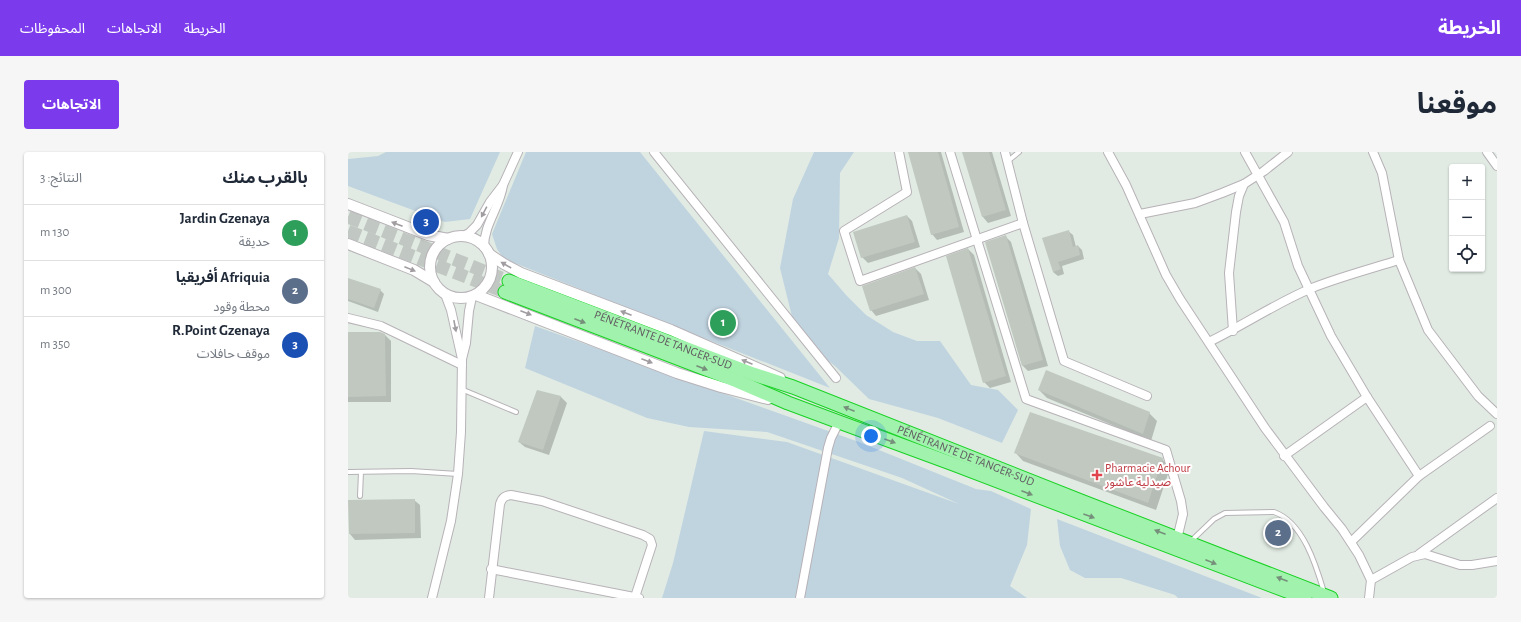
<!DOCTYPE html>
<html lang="ar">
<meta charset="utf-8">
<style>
:root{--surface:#fff;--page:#f6f6f7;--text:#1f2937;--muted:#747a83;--line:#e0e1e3;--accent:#7c3aed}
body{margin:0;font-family:"Alegreya Sans","Noto Sans Arabic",sans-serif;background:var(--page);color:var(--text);direction:rtl}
.controls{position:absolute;right:12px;top:12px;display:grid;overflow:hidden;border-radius:4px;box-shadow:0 1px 3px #0004}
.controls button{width:36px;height:36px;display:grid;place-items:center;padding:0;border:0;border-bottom:1px solid var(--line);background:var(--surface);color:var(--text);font:20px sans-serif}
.you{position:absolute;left:523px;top:284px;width:14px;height:14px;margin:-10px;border:3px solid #fff;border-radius:50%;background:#1a73e8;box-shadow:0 0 0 6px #1a73e833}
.badge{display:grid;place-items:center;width:26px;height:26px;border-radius:50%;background:var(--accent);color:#fff;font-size:13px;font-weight:700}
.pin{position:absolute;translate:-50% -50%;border:2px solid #fff;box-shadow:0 1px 4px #0006}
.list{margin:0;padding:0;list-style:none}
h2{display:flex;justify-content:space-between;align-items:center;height:52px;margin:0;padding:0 16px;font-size:17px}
h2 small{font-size:13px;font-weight:400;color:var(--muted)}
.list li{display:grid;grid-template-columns:26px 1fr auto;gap:12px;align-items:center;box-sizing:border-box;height:56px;padding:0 16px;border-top:1px solid var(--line)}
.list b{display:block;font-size:15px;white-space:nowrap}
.list p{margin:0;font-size:13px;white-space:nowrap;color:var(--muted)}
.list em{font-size:13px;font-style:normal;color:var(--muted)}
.icon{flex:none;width:22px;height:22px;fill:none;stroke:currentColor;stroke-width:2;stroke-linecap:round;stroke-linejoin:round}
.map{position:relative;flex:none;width:1149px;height:446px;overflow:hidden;direction:ltr;border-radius:4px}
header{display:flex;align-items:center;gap:24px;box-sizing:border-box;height:56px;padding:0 20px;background:var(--accent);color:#fff}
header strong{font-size:19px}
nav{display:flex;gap:22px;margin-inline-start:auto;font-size:14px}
.intro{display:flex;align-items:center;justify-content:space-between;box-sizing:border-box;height:96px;padding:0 24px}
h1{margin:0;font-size:28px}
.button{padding:10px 18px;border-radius:4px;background:var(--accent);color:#fff;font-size:14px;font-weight:700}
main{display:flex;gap:24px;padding:0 24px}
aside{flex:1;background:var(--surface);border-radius:4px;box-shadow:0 1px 3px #0004}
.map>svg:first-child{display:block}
</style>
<header>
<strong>الخريطة</strong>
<nav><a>الخريطة</a><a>الاتجاهات</a><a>المحفوظات</a></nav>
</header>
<div class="intro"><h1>موقعنا</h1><a class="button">الاتجاهات</a></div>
<main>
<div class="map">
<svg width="1149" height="446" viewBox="0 0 1149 446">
<rect width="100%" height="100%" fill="#e1ebe3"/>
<!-- green -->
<g fill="#c0d4e0">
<polygon points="38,0 152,0 122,67 97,70 0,34 0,7 30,4"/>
<polygon points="178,0 292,0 482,236 156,107 149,97 144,82"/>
<polygon points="466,0 506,0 492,21 491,86 480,122 498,143 518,163 545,180 569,189 592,189 623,233 650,238 670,258 654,291 590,266 521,247 487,214 449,185 432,116 445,47"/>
<polygon points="187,174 511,290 628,337 643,339 683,357 679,393 662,434 679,446 314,446 325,411 356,279 439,290 611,352 554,326 419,280 341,275 299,266 177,216"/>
<polygon points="709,367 914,446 830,446 827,443 773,426 737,426 722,418 712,394"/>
</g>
<!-- shadow -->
<g fill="#0003">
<polygon points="562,0 593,0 616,80 589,88 584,82"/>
<polygon points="615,0 644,0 663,64 640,71 635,65"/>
<polygon points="559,64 564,69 572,95 520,111 514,105"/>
<polygon points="720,79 725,83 728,95 730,94 734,98 736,107 714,114 716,122 710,124 705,120"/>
<polygon points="657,84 663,90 700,214 680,219 675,214"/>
<polygon points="620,97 626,103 663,230 642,236 636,230"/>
<polygon points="567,116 573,122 581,148 528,164 523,158"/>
<polygon points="0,127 32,138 36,142 30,160 0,149"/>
<polygon points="0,181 37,183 43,189 43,250 0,250"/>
<polygon points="691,238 801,261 809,269 803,289 699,246"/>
<polygon points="189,239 213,245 219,251 201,303 177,295 171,290"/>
<polygon points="667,300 814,307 822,316 808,358 675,309"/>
<polygon points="66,348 72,353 73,386 7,388 2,382"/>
<polygon points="940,375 941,376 932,395 921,389"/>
</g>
<!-- building -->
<g fill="#c0c8c0">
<polygon points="560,0 590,0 611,75 583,83"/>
<polygon points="614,0 641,0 658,58 634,65"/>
<polygon points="559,63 567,90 513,106 505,80"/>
<polygon points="721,78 725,95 730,93 732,103 710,110 713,117 705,120 694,86"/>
<polygon points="658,83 695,208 674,214 637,90"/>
<polygon points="620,96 658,224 635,231 598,104"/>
<polygon points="567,115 576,142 522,159 514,134"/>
<polygon points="0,126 33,137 26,156 0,147"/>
<polygon points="0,180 32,180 37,182 38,244 0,245"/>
<polygon points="698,218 802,260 795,282 690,238"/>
<polygon points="189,238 213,244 195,298 170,290"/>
<polygon points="682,260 815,306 800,351 666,301"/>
<polygon points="67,347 67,381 1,382 0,348"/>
<polygon points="928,367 941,374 931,395 918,389"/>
</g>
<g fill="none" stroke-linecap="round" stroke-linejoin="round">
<!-- trunk-tunnel -->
<g stroke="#c1c7c2" stroke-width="13" stroke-dasharray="13 6" stroke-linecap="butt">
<polyline points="0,65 161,129"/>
<polyline points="0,79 157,140"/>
</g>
<defs>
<g id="service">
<polyline points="660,9 671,0"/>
<polyline points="113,237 168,260"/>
<polyline points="0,320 63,319 110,322"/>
<polyline points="12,344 13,320"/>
<path d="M843 389 866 367 877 361 926 360C955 370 968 413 976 440"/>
</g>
<g id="minor">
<polyline points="306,0 488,226"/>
<polyline points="551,0 559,40 496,79 512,129 675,71"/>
<polyline points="602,0 678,247 818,298 833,349 835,362 829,387"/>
<polyline points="657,0 675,71 716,209 799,244"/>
<polyline points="760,0 778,33 818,123 832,147 917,276 976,355 994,377 1011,403 1023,428 1021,446"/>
<polyline points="897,0 936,70 950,114 983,184 1019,245 1071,324 1003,390"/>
<polyline points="1025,0 1034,21 1051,108 1080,178 1130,244 1149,262"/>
<polyline points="1139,0 1149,14"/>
<polyline points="792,62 847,51 874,41 896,32"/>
<polyline points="115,84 121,81 129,73 142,50 155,33 170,0"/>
<path d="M136 95C136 72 152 55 155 33"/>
<polyline points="97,142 103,158 114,207"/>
<polyline points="0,166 33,174 114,213"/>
<polyline points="885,179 881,121 888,60 891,44 896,32 916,19 940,0"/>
<path d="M861 190C896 173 928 151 964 136 992 125 1022 117 1051 108"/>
<polyline points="936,304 1019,245"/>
<polyline points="1071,324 1142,274"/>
<polyline points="1071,402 1149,346"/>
<polyline points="143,417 291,446"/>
<polyline points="1023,428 1064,405 1077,402 1112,413 1124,413 1149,409"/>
<polyline points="84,446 103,369 110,322 113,280 114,207 118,191 121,159 124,145"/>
<path d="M141 446 152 352C154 346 156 344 163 343L194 349 295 383 302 387 304 393 287 445"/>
<polyline points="452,446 480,296 483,286 491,270"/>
</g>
<g id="tertiary">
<polyline points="0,52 80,83 100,87"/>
<circle cx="113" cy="115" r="31"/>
<polyline points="0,92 66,118 86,130"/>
<polyline points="141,102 156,112 173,121 323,178 432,226"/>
<polyline points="128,143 329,221 373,235 420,247"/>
</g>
<g id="trunk">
<path id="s1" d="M161 129 405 222 445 235 733 349 983 446"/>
<polyline points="157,140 389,229 440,251 491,270 605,312 957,446"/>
</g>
</defs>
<!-- service casing -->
<use href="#service" stroke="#b7b2b7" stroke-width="6"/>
<!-- minor casing -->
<use href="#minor" stroke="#b7b2b7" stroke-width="10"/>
<!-- tertiary casing -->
<use href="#tertiary" stroke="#b7b2b7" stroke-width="12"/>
<!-- trunk casing -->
<use href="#trunk" stroke="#19d224" stroke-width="15"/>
<!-- service -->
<use href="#service" stroke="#fff" stroke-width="4"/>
<!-- minor -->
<use href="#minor" stroke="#fff" stroke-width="8"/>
<!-- tertiary -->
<use href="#tertiary" stroke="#fff" stroke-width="10"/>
<!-- trunk -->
<use href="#trunk" stroke="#a0f2ac" stroke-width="13"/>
</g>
<!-- one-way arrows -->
<defs><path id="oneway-solid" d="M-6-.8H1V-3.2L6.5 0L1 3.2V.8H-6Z"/></defs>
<g fill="#a09ca0">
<use href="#oneway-solid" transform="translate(136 60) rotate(118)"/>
<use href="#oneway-solid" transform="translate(49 72) rotate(-159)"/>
<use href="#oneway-solid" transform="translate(158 113) rotate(-150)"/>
<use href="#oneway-solid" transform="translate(62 117) rotate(22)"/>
<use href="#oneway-solid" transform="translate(178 161) rotate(21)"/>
<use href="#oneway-solid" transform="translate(278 161) rotate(-159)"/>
<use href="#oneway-solid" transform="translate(107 174) rotate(79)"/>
<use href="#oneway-solid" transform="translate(299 209) rotate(21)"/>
<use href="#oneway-solid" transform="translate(399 210) rotate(-157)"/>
</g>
<g fill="#768f7b">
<use href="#oneway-solid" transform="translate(232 169) rotate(21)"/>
<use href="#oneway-solid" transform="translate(354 216) rotate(21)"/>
<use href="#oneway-solid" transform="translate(501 257) rotate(-158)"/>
<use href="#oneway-solid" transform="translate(542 289) rotate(20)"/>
<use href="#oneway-solid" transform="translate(679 341) rotate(21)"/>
<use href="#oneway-solid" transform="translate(741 364) rotate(20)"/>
<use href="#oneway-solid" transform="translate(812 380) rotate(-159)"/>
<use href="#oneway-solid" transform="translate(863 410) rotate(22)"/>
<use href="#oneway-solid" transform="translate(934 427) rotate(-159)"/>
</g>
<!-- markers -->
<path fill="#e0444e" stroke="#fff" stroke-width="1.5" d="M747 317h4v4h4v4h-4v4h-4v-4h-4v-4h4z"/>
<g text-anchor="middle" stroke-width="4" stroke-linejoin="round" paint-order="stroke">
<!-- street labels -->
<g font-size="12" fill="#605a60" stroke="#fff">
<text dy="4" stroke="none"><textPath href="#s1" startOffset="165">PÉNÉTRANTE DE TANGER-SUD</textPath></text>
<text dy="4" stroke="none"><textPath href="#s1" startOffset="489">PÉNÉTRANTE DE TANGER-SUD</textPath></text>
</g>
<!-- health labels -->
<g font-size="12" fill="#be3a42" stroke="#fff" text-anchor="start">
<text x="757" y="320">Pharmacie Achour<tspan x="757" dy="14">صيدلية عاشور</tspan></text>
</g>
</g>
</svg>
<div class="controls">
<button>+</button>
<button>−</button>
<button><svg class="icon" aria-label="locate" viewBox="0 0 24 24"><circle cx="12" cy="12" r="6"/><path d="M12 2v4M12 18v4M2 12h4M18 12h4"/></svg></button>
</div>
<div class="you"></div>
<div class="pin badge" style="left:375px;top:171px;background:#2e9e5b">1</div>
<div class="pin badge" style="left:930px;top:381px;background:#5c6f8a">2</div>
<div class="pin badge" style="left:78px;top:70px;background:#1a4fb4">3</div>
</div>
<aside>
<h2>بالقرب منك<small>النتائج: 3</small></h2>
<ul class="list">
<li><span class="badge" style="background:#2e9e5b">1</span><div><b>Jardin Gzenaya</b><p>حديقة</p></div><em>130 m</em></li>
<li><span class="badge" style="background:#5c6f8a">2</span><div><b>Afriquia أفريقيا</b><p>محطة وقود</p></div><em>300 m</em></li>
<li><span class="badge" style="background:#1a4fb4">3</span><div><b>R.Point Gzenaya</b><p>موقف حافلات</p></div><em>350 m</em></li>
</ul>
</aside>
</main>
